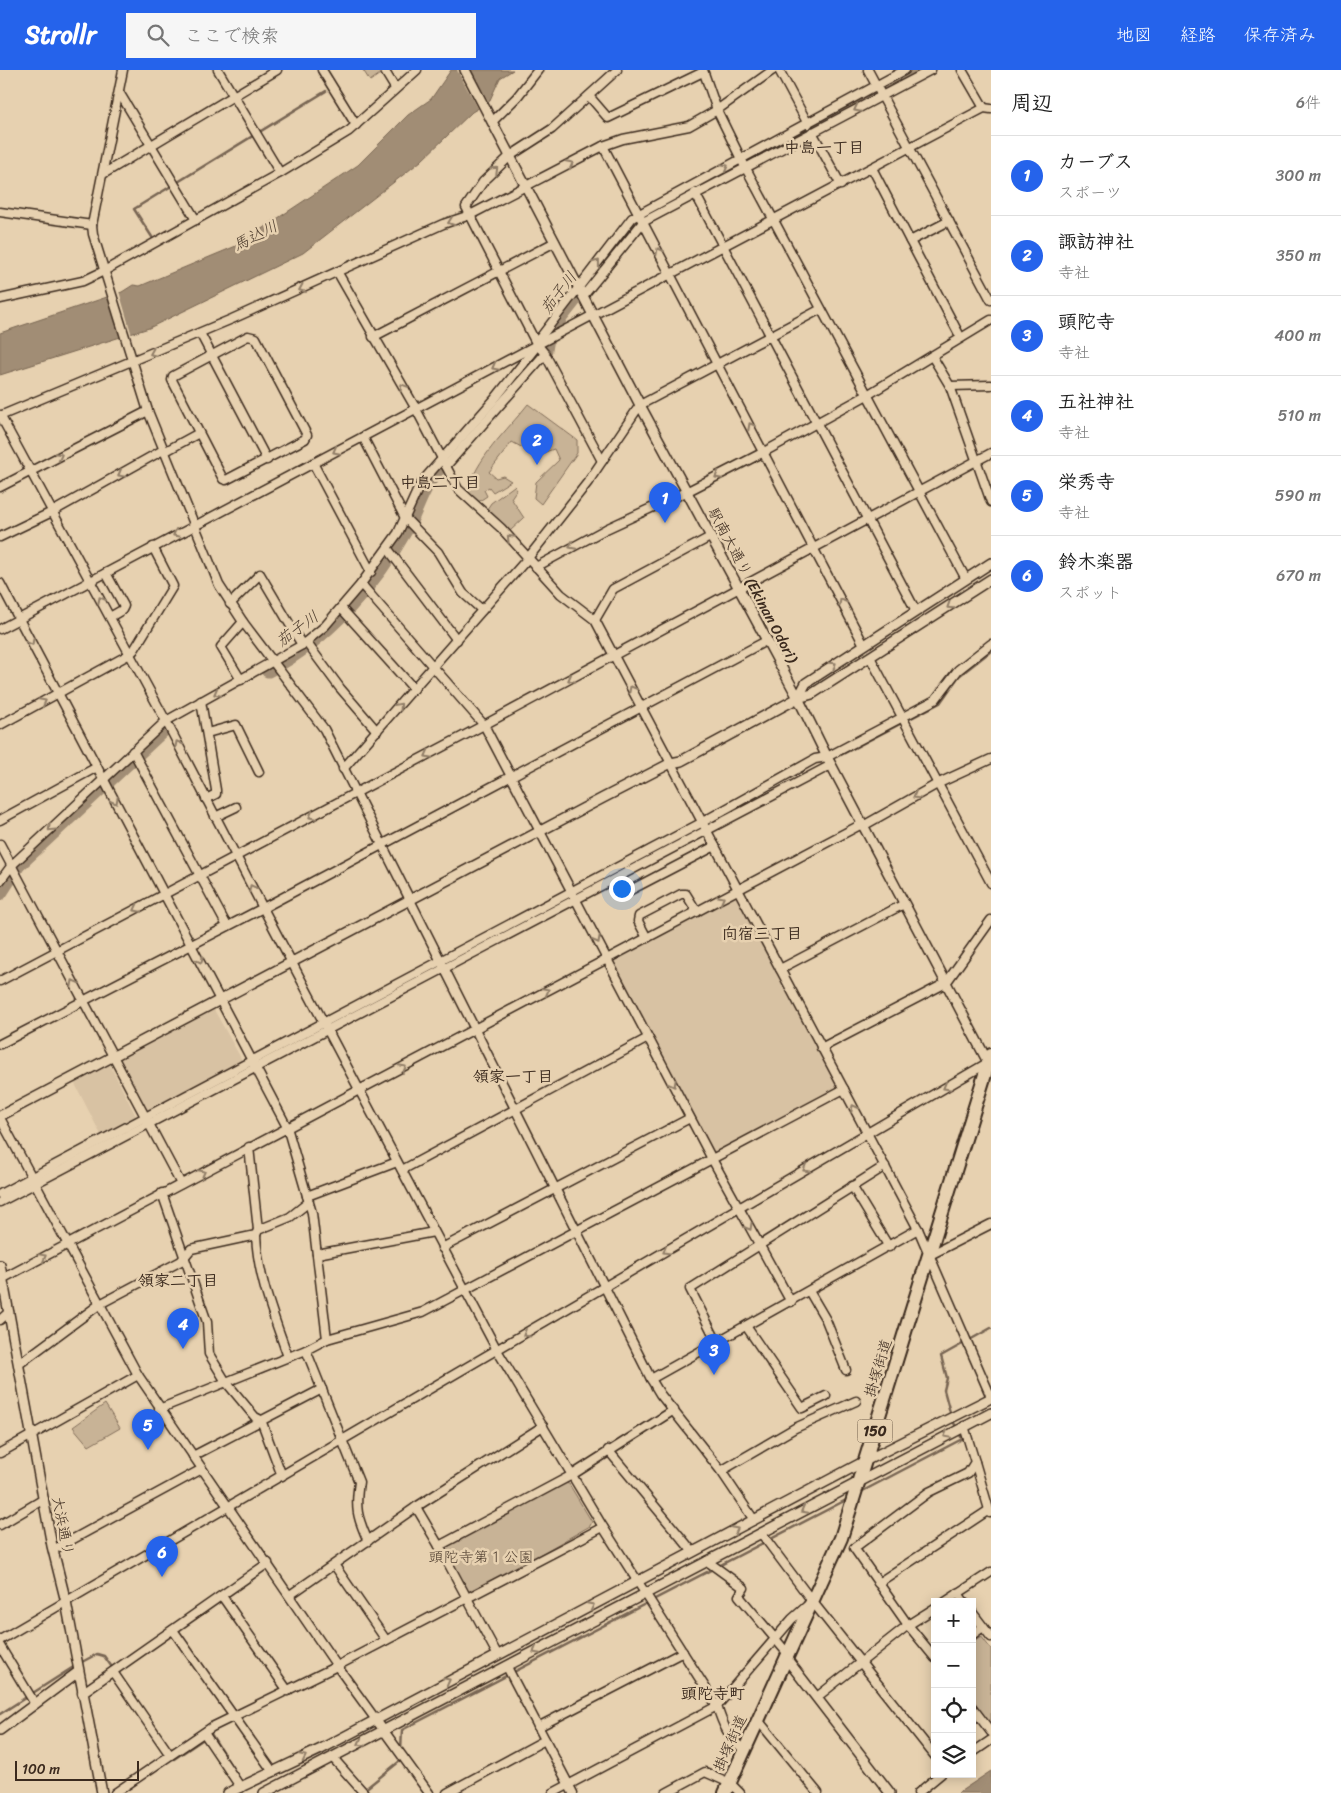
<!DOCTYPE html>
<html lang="ja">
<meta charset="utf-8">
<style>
:root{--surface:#fff;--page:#f6f6f6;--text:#222;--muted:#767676;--line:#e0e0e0;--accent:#2563eb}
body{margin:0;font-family:Sriracha,"Klee One",sans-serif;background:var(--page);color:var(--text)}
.controls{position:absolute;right:15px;bottom:15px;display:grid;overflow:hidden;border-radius:0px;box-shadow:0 2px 12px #0003}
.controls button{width:45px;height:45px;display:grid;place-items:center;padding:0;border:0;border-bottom:1px solid var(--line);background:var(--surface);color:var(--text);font:25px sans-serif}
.scale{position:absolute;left:15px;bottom:12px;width:124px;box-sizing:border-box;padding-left:5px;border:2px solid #3b2a1e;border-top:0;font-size:14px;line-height:18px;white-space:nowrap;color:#3b2a1e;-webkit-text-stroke:4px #e7d1b0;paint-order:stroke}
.you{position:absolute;left:621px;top:818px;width:18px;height:18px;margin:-12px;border:4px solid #fff;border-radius:50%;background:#1a73e8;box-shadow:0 0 0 8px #1a73e833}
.badge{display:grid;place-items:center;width:32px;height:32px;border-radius:50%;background:var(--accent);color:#fff;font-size:16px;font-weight:700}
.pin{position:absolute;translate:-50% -41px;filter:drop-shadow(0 1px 2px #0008)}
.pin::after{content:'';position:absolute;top:26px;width:18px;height:15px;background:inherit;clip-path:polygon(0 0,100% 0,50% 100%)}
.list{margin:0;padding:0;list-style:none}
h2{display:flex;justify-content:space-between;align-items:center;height:65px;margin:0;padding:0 20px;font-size:21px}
h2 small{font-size:16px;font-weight:400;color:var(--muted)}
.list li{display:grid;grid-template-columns:32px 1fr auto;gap:15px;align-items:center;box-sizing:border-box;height:80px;padding:0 20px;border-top:1px solid var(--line)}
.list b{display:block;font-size:19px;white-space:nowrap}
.list p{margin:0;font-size:16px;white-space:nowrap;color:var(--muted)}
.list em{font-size:16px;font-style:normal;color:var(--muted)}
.icon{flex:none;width:28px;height:28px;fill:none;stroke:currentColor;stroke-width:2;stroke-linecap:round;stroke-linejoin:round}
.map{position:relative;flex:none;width:991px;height:1723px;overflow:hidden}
header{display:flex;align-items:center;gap:30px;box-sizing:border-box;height:70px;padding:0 25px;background:var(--accent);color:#fff}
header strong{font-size:24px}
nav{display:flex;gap:28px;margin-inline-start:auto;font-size:18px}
.search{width:350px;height:45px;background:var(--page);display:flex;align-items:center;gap:12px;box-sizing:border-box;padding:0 18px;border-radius:0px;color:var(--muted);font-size:19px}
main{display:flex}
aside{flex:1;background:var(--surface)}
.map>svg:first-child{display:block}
</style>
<header>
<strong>Strollr</strong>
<div class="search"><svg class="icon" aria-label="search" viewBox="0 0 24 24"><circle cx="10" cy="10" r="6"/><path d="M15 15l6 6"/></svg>ここで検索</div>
<nav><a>地図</a><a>経路</a><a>保存済み</a></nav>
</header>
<main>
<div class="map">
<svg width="991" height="1723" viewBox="0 0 991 1723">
<rect width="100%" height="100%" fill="#e7d1b0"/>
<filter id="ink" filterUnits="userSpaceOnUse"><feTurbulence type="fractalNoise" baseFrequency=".02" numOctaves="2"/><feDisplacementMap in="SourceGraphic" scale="10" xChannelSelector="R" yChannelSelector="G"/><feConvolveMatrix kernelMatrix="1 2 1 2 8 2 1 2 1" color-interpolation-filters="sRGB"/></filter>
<g filter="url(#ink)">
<!-- built -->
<g fill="#d8c2a3">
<polygon points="737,825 839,1019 714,1084 612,891"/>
<polygon points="213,938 243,992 144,1043 116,990"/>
<polygon points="109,993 137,1048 101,1065 74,1012"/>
</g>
<!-- green -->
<g fill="#c8b396" stroke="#826e5a">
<polygon points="363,0 381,0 383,2 370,11"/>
<path d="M528 334 577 370V383L541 434 534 428 536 412 559 390 554 379 536 385 512 372 489 402 496 408 503 406 511 411 493 422 489 417 484 420 487 426 478 432 468 422C475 389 507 361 528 334Z"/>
<polygon points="514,416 517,419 511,428 524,448 510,461 487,439 491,433"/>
<polygon points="105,1334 120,1358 89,1376 73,1357"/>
<polygon points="565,1413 569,1414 592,1452 590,1456 472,1523 468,1522 445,1479 446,1475"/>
<polygon points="981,1566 991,1579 991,1659 972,1634 972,1572"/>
</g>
<!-- water -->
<g fill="#a18d74" stroke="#786552">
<polygon points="451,0 513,0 500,8 489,32 472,42 421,91 303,183 149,258 0,305 0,263 122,222 133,215 140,216 236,176 358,95 408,45 431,29"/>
<polygon points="991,1701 991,1719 985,1723 958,1723"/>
</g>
<!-- pier -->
<g fill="#e7d1b0">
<polygon points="457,0 471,0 490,34 479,40"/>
<polygon points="116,221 119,221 132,266 130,267"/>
</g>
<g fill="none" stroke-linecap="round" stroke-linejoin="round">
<!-- stream -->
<g stroke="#786552" stroke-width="2.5">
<polyline points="152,167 134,139 326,21"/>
<polyline points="841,685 940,633 959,606 991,581"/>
<polyline points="378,929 816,699"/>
<polyline points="951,1346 944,1320 947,1308 941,1286 991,1258"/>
<polyline points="859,1423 962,1369 953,1351"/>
<polyline points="80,1593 97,1584 104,1586 114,1600"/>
<polyline points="0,1644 75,1596"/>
<polyline points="401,1680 402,1660 848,1429"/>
<polyline points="171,1686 174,1689 211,1664 242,1713"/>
<polyline points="364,1720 400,1691 400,1688"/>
</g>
<!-- river -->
<g stroke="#a18d74" stroke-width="15">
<polyline points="485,346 545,280 548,263 630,159 648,145 917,0"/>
<path d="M268 600C327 569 375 514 407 457 420 432 423 413 445 391"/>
<polyline points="0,823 18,795 165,658"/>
<polyline points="988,1723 991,1721"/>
</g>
<defs>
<g id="minor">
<polyline points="218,0 280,103"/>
<polyline points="322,0 356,55"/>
<polyline points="384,0 395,18"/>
<polyline points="703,0 717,40 741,89 966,509"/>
<polyline points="779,0 808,54"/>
<polyline points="868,0 991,230"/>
<polyline points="962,0 984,38"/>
<polyline points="119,22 196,150"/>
<polyline points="589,26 608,48 703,2"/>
<polyline points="492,52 517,27 538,0"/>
<polyline points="812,62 841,115"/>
<polyline points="603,76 864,575"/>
<polyline points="872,98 910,171"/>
<polyline points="103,104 277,0"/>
<polyline points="695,123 916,541"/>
<polyline points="0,142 92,155 123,0"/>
<polyline points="949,151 910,171 961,268"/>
<polyline points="92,155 93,164 148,341 219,515 243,552 324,659 651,1309 660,1324 721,1401 754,1450"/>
<polyline points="338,203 416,339 458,419 501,458 561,524 595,550 918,1159 991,1327"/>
<polyline points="584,225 643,152 931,0"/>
<polyline points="0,229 83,211 104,201 280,103 349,61 417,0"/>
<polyline points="200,263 267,390"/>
<polygon points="248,266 256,268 307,365 305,369 226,410 223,409 172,310 173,306"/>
<polyline points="373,267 555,172"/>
<polyline points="536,273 632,148 905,0"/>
<polyline points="536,277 494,330 427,406 418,419 398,463 361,514 484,655 712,1089 791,1232"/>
<polyline points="932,286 950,316 991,432"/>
<polyline points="950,316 991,315"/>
<path d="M0 345 166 651 263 838 497 1280 603 1457 717 1636C722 1653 729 1670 745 1680"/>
<polyline points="0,346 232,249 443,154 470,145 603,76 623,69 689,56 717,40 773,0"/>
<polyline points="363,367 405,448 438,482 463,523 482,540"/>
<polyline points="164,382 199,363"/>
<polyline points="602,391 545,284 536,273 466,137 483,112 510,86 552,59 617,0"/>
<polyline points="313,393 371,502"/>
<polyline points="446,396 545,284"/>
<polyline points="0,417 148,341"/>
<polyline points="0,467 52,442 163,380"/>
<polyline points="388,479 457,570"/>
<polyline points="536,497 606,459 688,421 764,382 869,324 991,250"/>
<polyline points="106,503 124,536 122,540 110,547"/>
<polyline points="0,513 287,1057 312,1143 327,1269 306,1280"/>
<polyline points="230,534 260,504 302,575"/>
<polyline points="341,538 414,619"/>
<polyline points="595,550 613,519 712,466"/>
<polyline points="0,559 984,38 991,39"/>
<polyline points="306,572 340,618 377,661"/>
<polyline points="870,587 991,813"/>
<polyline points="241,610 221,577 243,552"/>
<polyline points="201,631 216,720 216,724 206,729"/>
<polyline points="0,655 130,584 134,580 173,516 153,477"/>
<polyline points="207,663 236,655 259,702"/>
<polyline points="133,681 227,856"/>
<polyline points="343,699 528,488 588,412 640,335 821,239"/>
<polyline points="215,747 236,737"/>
<polyline points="0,750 97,697"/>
<polyline points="863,756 939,713 991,689"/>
<polyline points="0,774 181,1114"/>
<polyline points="0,811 12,795 166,651 302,575 325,556 361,514"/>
<polyline points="621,825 715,776"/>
<polyline points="647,868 638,851 639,846 681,824 686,824 697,842"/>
<polyline points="780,899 904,834"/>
<polyline points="0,911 484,655 991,383"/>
<polyline points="0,974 263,838 766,571"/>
<polyline points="821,978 946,913 991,850"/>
<polyline points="0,1048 138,1305 337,1596 429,1723"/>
<polyline points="249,1077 258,1160"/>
<polyline points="402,1100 648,968"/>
<polyline points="852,1116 889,1177"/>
<polyline points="162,1123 207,1252 209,1284 226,1312 255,1347 261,1350 282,1406"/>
<polyline points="0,1124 699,754 815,689 827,687 935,630 958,600 991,574"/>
<polyline points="307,1126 397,1092"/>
<polyline points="0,1132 831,695"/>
<path d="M256 1165C258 1209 274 1246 288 1287"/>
<polyline points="442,1178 690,1048"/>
<polyline points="317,1184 434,1162"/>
<polyline points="930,1185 991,1154"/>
<polyline points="0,1210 862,754"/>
<polyline points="809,1221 826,1250 846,1300"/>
<polyline points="0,1250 9,1242"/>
<polyline points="746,1256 802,1338 826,1326"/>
<polyline points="327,1269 423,1242 844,1019"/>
<polyline points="717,1272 690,1219 885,1096"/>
<polyline points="19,1294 100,1234 181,1191 191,1179 256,1165 258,1160 290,1147 309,1132"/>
<polyline points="651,1309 918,1159"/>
<path d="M159 1339 306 1280 359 1412C355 1438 357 1447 368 1471"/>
<polyline points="608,1380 693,1482"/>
<polyline points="0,1383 138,1305"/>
<polyline points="193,1386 322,1319"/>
<polyline points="975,1392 990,1443"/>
<polyline points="721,1401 795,1358 856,1331"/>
<polyline points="416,1437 439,1476"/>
<polyline points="0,1455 44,1429"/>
<polyline points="761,1463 812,1531 935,1686"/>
<polyline points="53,1480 202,1399"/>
<polyline points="707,1491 744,1518 739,1526 788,1584"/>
<polyline points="335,1496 386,1570"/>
<polyline points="878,1513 989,1440"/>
<polyline points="958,1523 964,1532"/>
<polyline points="290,1525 416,1437 543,1356"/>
<polyline points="222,1526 288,1621"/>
<polyline points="945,1532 991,1502"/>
<polyline points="972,1542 991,1567"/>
<polyline points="173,1560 273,1702"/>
<polyline points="972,1565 983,1557"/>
<polyline points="0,1570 989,992"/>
<polyline points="0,1576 35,1634"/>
<polyline points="497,1584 439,1476 572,1405 674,1340"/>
<polyline points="935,1588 908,1555 854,1478 929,1422 968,1403 975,1392 964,1356"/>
<polyline points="507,1597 573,1723"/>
<polyline points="113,1602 170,1685"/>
<polyline points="82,1623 268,1493"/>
<polyline points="817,1627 908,1555 935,1538"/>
<polyline points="972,1637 991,1662"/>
<polyline points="758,1650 818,1723"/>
<polyline points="538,1657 683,1582"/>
<polyline points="204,1663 241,1718"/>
<polyline points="972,1683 991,1670"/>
<polyline points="333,1688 364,1723"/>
<polyline points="115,1723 212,1657 337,1596 603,1457"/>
<polyline points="447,1723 545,1670"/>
<polyline points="553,1723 717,1636 792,1549 809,1534"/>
<polyline points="666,1723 705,1702 730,1713 740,1723"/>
<polyline points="918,1723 941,1704"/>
</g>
<g id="tertiary">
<polyline points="465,0 640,335 798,628 827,687 990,996"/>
<polyline points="798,628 806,613 991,493"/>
<polyline points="0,1046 603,728 671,693 681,691 798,628 812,624 991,509"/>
<polyline points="0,1195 52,1476 66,1532 102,1723"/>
<polyline points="786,1588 890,1723"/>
<polyline points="0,1660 78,1602"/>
<polyline points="228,1723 321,1679 865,1391 991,1328"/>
<polyline points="264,1723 991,1343"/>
</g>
<polyline id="trunk" points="725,1723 841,1468 991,985"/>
</defs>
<!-- minor casing -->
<use href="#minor" stroke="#3b2a1e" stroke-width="11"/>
<!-- tertiary casing -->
<use href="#tertiary" stroke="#3b2a1e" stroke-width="12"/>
<!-- trunk casing -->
<use href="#trunk" stroke="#3b2a1e" stroke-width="16"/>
<!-- minor -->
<use href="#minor" stroke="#e7d1b0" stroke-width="8"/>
<!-- tertiary -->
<use href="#tertiary" stroke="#e7d1b0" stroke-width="9"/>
<!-- trunk -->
<use href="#trunk" stroke="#e7d1b0" stroke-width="12"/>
</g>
<!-- one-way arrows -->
<defs><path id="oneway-chevron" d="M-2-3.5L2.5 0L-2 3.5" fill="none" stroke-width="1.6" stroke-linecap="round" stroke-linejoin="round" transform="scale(1.25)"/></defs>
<g stroke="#917e67">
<use href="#oneway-chevron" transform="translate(857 39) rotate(153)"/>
<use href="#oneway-chevron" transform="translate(570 94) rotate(-28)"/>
<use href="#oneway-chevron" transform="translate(725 97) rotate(-28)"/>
<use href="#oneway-chevron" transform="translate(495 100) rotate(-44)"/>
<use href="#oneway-chevron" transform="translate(451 152) rotate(160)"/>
<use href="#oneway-chevron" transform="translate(659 181) rotate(-118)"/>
<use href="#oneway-chevron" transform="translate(597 193) rotate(-52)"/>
<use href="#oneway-chevron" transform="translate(302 219) rotate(156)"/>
<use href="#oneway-chevron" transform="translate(153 283) rotate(157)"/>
<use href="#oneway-chevron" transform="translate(495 297) rotate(152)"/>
<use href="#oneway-chevron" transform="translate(403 317) rotate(-121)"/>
<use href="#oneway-chevron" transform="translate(751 356) rotate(-118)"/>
<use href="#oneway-chevron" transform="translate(336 381) rotate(152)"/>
<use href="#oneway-chevron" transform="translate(59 386) rotate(-27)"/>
<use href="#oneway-chevron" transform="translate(121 404) rotate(151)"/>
<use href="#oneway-chevron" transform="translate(718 406) rotate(152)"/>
<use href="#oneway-chevron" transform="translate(176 464) rotate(151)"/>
<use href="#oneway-chevron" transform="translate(510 468) rotate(-133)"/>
<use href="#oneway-chevron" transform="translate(572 476) rotate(152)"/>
<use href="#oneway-chevron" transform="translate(101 530) rotate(-118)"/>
<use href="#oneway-chevron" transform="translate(842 532) rotate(-117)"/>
<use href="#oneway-chevron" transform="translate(950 536) rotate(147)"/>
<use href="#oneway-chevron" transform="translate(31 572) rotate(62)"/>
<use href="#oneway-chevron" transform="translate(833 595) rotate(-33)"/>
<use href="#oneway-chevron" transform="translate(571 609) rotate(152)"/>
<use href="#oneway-chevron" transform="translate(632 619) rotate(-118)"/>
<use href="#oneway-chevron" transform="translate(217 623) rotate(152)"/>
<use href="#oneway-chevron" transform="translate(43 632) rotate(-28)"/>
<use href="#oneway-chevron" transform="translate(399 636) rotate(-48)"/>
<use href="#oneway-chevron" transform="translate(178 674) rotate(-117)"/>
<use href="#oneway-chevron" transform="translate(428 685) rotate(152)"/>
<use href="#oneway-chevron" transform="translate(916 726) rotate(150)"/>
<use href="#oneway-chevron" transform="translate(115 731) rotate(62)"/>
<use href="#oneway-chevron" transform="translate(312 746) rotate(152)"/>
<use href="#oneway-chevron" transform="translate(51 758) rotate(137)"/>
<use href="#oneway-chevron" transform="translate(252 818) rotate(-117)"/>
<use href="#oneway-chevron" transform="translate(721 829) rotate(-28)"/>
<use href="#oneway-chevron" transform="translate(137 839) rotate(153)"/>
<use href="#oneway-chevron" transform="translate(597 870) rotate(62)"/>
<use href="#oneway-chevron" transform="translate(200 890) rotate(63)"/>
<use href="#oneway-chevron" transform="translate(74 913) rotate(-118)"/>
<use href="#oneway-chevron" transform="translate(546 921) rotate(-28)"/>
<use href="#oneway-chevron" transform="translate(403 998) rotate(-28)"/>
<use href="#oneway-chevron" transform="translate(673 1014) rotate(62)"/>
<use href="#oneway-chevron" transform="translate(946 1017) rotate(150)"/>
<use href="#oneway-chevron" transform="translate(854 1038) rotate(-117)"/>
<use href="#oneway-chevron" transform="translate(806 1099) rotate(150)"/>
<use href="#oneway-chevron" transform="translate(202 1103) rotate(-28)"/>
<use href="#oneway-chevron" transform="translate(749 1157) rotate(60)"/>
<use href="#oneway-chevron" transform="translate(666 1181) rotate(150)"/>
<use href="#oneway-chevron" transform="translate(43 1187) rotate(-29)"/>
<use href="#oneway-chevron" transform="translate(526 1264) rotate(149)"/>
<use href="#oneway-chevron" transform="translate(947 1365) rotate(152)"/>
<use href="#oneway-chevron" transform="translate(804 1440) rotate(152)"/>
<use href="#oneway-chevron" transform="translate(735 1460) rotate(-27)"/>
<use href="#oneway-chevron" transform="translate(591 1536) rotate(-27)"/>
<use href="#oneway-chevron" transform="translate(536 1581) rotate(152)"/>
<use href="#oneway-chevron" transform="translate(447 1611) rotate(-28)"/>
<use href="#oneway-chevron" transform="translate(361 1673) rotate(152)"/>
<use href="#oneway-chevron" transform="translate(303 1687) rotate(-26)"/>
</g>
</g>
<g text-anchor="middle" stroke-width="5" stroke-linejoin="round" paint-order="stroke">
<!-- shield labels -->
<rect fill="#e7d1b0" stroke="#6f5c4a" stroke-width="1" x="857.5" y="1349.5" width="35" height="23" rx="4"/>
<g font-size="14" font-weight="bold" fill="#3b2a1e">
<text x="875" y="1366">150</text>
</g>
<!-- street labels -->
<g font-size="15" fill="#3b2a1e" stroke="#e7d1b0">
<text transform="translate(753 515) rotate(62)" y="5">駅南大通り (Ekinan Odori)</text>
<text transform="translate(878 1298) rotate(-73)" y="5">掛塚街道</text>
<text transform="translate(63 1456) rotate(79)" y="5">大浜通り</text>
<text transform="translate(730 1673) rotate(-66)" y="5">掛塚街道</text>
</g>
<!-- park labels -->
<g font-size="15" fill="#503f30" stroke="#e7d1b0">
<text x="481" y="1492">頭陀寺第１公園</text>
</g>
<!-- neighbourhood labels -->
<g font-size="16" font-weight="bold" fill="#3b2a1e" stroke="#e7d1b0">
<text x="824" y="83">中島一丁目</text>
<text x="440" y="418">中島二丁目</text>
<text x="762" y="869">向宿三丁目</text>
<text x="513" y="1012">領家一丁目</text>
<text x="178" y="1216">領家二丁目</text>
<text x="713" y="1629">頭陀寺町</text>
</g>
<!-- water labels -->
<g font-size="16" font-style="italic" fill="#4f3e2f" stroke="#e7d1b0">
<text transform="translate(255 165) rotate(-27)" y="6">馬込川</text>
<text transform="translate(558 222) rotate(-52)" y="6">茄子川</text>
<text transform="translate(297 558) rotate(-36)" y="6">茄子川</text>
</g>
</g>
</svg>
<div class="controls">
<button>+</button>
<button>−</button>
<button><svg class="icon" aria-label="locate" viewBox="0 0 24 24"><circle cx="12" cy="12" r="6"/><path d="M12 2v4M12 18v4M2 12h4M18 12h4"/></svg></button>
<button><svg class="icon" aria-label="layers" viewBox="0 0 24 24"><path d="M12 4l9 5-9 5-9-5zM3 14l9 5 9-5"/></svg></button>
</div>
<div class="scale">100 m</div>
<div class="you"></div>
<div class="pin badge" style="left:665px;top:453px">1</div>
<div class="pin badge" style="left:537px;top:395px">2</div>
<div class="pin badge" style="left:714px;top:1305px">3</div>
<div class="pin badge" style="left:183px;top:1279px">4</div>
<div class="pin badge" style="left:148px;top:1380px">5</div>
<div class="pin badge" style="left:162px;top:1507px">6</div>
</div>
<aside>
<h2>周辺<small>6件</small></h2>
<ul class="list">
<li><span class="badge">1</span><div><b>カーブス</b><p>スポーツ</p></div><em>300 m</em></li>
<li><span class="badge">2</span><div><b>諏訪神社</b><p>寺社</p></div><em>350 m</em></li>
<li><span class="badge">3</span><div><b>頭陀寺</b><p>寺社</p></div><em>400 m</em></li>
<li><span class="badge">4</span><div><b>五社神社</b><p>寺社</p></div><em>510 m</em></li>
<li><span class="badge">5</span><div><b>栄秀寺</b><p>寺社</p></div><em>590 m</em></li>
<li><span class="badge">6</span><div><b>鈴木楽器</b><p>スポット</p></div><em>670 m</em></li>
</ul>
</aside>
</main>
